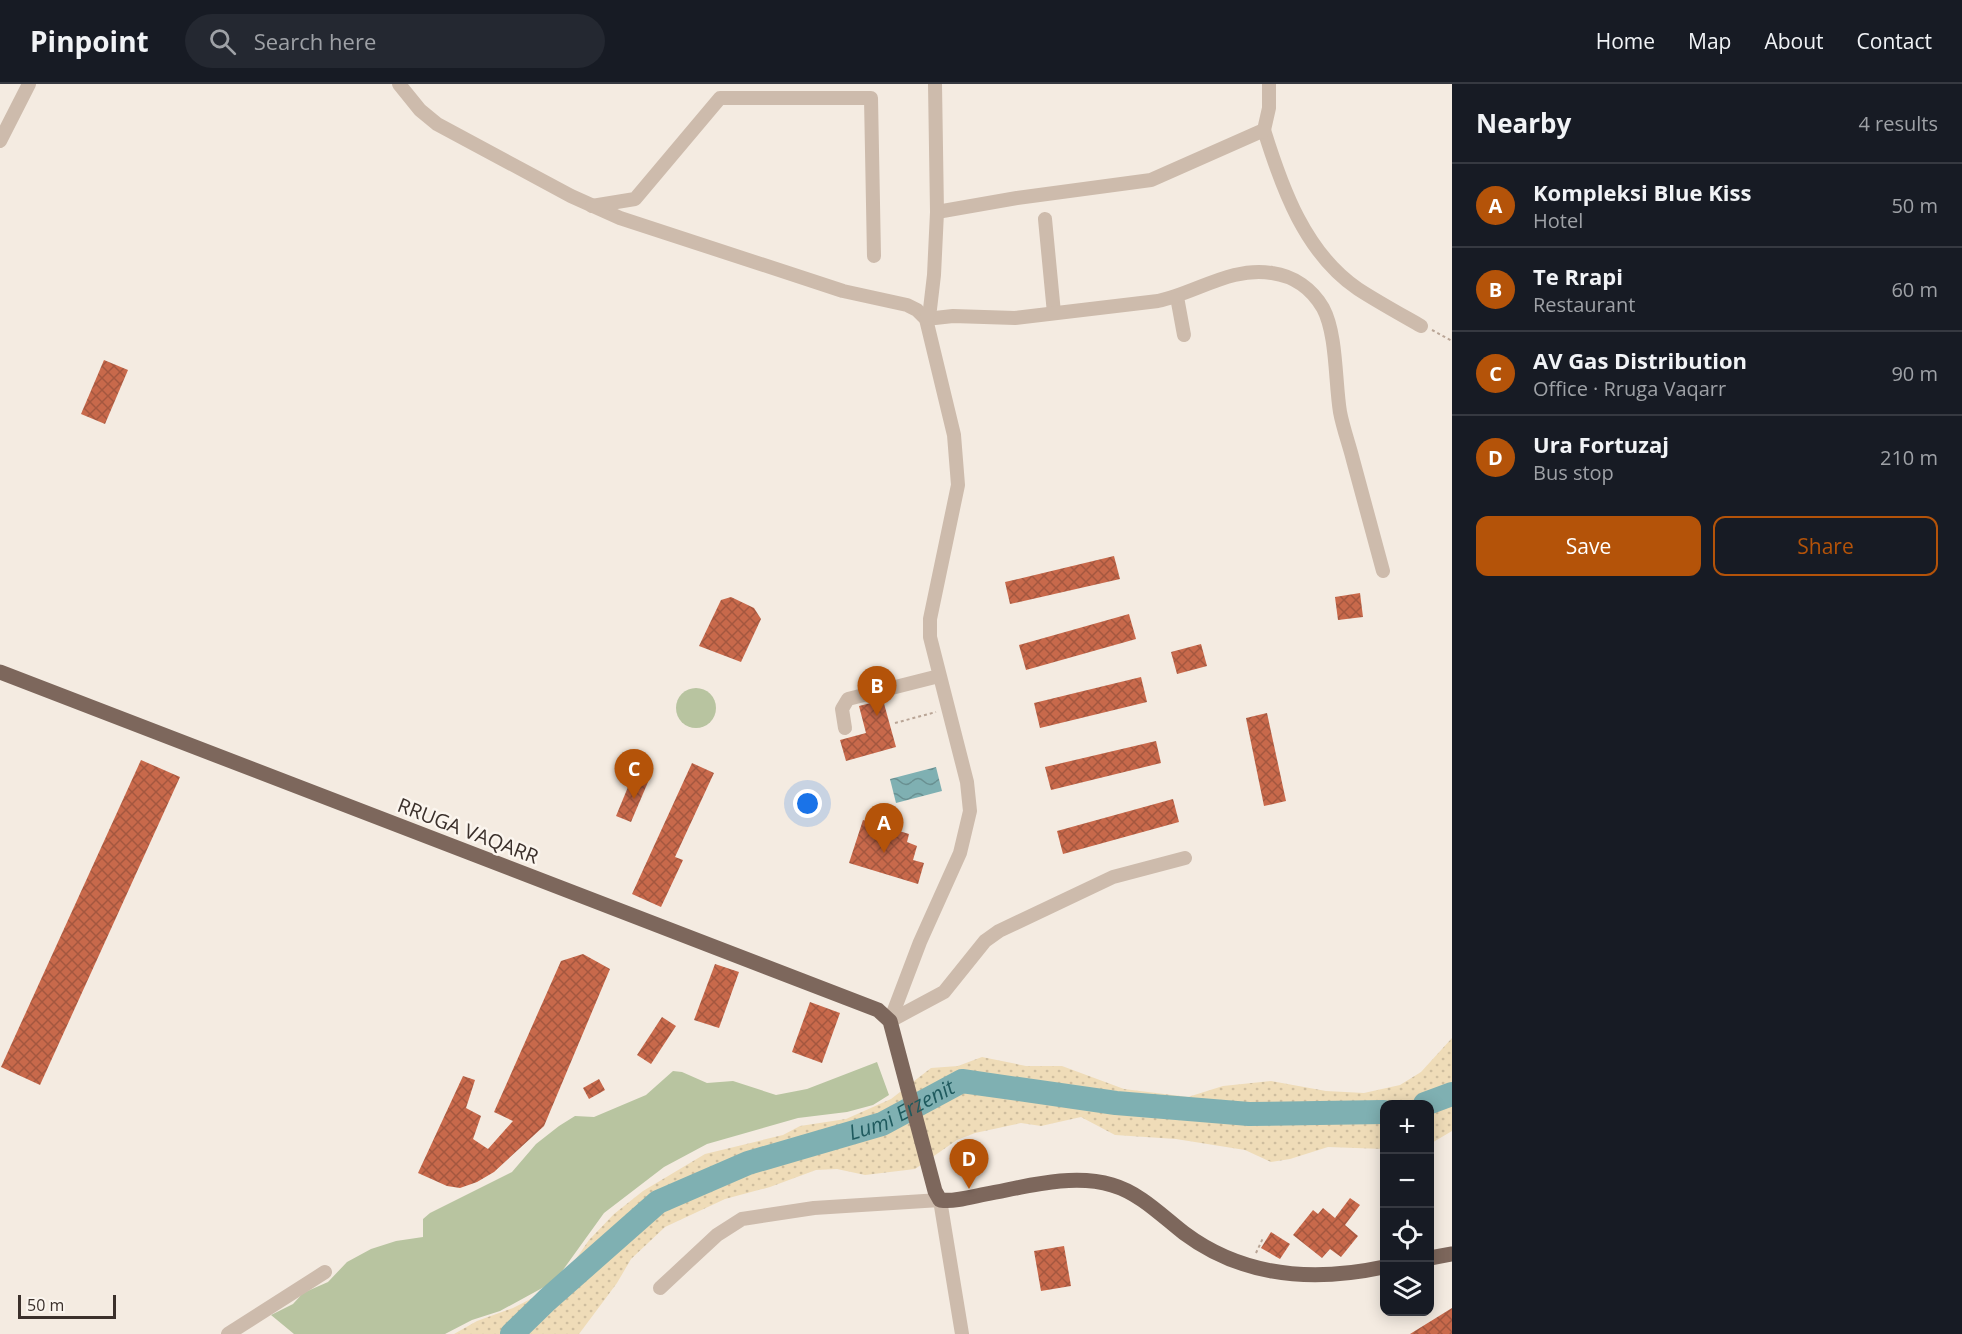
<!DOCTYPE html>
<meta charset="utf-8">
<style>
:root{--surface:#171b24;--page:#242831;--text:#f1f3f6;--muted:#9ea1a6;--line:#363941;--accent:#b45309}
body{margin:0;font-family:"Open Sans",sans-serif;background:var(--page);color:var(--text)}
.controls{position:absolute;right:18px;bottom:18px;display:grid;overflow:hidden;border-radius:12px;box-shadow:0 3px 15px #0003}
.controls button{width:54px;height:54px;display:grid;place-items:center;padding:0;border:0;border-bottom:2px solid var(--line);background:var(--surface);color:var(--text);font:30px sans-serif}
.scale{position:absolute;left:18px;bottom:15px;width:98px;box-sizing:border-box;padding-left:6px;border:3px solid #3b302b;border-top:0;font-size:16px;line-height:21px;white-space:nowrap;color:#3b302b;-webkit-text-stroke:4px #fbf5ee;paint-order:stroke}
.you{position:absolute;left:808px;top:720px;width:21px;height:21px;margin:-15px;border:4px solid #fff;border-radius:50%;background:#1a73e8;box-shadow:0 0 0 9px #1a73e833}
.badge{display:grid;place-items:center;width:39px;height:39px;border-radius:50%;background:var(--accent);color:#fff;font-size:20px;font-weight:700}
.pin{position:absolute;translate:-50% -50px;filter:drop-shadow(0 2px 3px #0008)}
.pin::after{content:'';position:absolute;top:32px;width:21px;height:18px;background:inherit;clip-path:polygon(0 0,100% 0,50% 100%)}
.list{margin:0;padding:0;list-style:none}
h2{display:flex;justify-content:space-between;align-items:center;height:78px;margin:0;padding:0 24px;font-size:26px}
h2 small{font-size:20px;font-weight:400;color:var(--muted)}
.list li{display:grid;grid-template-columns:39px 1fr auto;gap:18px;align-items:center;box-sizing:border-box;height:84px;padding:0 24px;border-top:2px solid var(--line)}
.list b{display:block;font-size:22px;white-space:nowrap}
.list p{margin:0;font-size:20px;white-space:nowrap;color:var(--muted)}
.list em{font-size:20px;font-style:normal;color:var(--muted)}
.actions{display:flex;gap:12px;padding:18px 24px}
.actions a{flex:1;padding:14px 0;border:2px solid var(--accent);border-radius:12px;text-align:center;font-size:21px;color:var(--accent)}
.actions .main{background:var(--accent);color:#fff}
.icon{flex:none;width:33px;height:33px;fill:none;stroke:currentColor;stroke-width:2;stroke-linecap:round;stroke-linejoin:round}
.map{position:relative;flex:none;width:1452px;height:1250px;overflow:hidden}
header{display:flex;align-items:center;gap:36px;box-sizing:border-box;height:84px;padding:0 30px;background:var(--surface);border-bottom:2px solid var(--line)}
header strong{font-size:28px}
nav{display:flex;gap:33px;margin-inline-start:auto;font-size:21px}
.search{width:420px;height:54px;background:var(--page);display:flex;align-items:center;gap:15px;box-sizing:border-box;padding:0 21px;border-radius:33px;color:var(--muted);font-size:22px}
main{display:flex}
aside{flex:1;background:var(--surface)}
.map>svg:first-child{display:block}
</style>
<header>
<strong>Pinpoint</strong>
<div class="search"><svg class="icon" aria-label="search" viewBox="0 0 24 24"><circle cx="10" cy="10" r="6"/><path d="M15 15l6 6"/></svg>Search here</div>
<nav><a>Home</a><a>Map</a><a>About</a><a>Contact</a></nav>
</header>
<main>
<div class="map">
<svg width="1452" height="1250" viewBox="0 0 1452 1250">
<defs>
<pattern id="sand-dots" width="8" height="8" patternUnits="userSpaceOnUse" patternTransform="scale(1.5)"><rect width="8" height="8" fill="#efdcb8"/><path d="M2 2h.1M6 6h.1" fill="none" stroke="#cebd9e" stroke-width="1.8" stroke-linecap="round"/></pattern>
<pattern id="water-waves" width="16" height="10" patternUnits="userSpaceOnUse" patternTransform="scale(1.5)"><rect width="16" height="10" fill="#7fb0b2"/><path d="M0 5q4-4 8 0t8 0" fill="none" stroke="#699091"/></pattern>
<pattern id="building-cross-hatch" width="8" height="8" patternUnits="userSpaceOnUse" patternTransform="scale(1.5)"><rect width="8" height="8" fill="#c8694b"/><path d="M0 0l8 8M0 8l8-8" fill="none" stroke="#a4573f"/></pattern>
</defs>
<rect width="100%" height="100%" fill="#f4ebe1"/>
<!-- green -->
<g fill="#b8c4a0">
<circle cx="696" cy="624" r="20"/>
<polygon points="877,978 889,1011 873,1021 847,1028 798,1034 707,1060 664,1083 604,1129 555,1197 500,1227 472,1236 445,1250 294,1250 271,1231 293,1220 303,1209 328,1198 347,1178 371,1165 396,1157 423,1153 423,1135 430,1129 512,1088 536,1060 559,1042 575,1032 594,1033 646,1011 673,987 682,988 707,999 733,997 776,1011 807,1005"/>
</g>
<!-- sand -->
<polygon fill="url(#sand-dots)" points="1452,954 1452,1047 1430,1060 1430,1020 1384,1020 1384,1065 1328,1063 1290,1075 1271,1078 1245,1066 1176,1055 1115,1051 1081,1033 1041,1042 1021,1039 975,1049 957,1056 915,1085 865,1091 837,1085 816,1086 770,1103 725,1115 665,1143 631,1175 617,1199 579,1250 454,1250 477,1237 513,1224 558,1201 589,1156 614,1130 643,1107 705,1070 783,1051 800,1042 846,1035 891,1015 931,984 958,982 982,973 1026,982 1062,982 1124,1005 1188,1013 1223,1002 1271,997 1326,1007 1364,1009 1400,1001 1421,988"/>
<!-- water -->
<polygon fill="url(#water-waves)" points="936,683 942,707 896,719 890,695"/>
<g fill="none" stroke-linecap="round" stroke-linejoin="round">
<!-- river -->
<g stroke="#7fb0b2" stroke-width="24">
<polyline points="1425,1020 1452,1010"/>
<path id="s1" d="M512 1250 547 1216 658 1118 748 1079 882 1040 962 997 1116 1019 1249 1030 1384 1028"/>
</g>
</g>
<!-- building -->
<g fill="url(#building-cross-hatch)">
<polygon points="104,276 128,286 105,340 81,330"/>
<polygon points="1114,472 1120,495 1010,520 1005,498"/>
<polygon points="1360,509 1363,533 1338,536 1335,513"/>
<polygon points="731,513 754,524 761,535 741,578 699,562 721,516"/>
<polygon points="1129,530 1136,555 1026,586 1019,561"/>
<polygon points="1201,560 1207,582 1177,590 1171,568"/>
<polygon points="1141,593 1147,618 1040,644 1034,619"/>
<polygon points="883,616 896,663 846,677 840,656 866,649 859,622"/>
<polygon points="1267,629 1286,717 1264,722 1246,634"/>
<polygon points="1156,657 1161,679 1051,706 1045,683"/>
<polygon points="141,676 180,693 40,1001 1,983"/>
<polygon points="692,679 714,689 675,773 683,776 661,823 632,810"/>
<polygon points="633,691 648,698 631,738 616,732"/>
<polygon points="1173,715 1179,738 1063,770 1057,747"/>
<polygon points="863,736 909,750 907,758 917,762 913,776 924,779 918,800 849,779"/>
<polygon points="583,870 610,885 544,1042 494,1088 477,1098 460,1104 447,1102 418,1089 463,992 475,996 466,1024 481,1032 473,1055 488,1065 513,1037 494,1028 561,877"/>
<polygon points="715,880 739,888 719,944 694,936"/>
<polygon points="810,918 840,929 822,979 792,968"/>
<polygon points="662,933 676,942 651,980 637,971"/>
<polygon points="599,995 605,1006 589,1015 583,1004"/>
<polygon points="1350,1114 1360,1121 1345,1141 1358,1152 1341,1173 1330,1165 1322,1174 1293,1151 1313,1126 1318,1130 1323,1124 1335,1134"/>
<polygon points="1271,1148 1290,1160 1280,1175 1261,1164"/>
<polygon points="1064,1162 1071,1202 1041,1207 1034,1167"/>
<polygon points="1452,1224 1452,1250 1410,1250"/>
</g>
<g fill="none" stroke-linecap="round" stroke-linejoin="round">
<!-- path -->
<g stroke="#b9a596" stroke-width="2" stroke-dasharray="3 3" stroke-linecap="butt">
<polyline points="1432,246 1452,257"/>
<polyline points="895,639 936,628"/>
<polyline points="1256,1169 1263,1154"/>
</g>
<!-- minor -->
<g stroke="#cdbbac" stroke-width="14">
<polyline points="399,0 420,26 437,40 571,112 620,134 843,207 907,221 917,226 926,235 954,351 958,401 930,535 930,553 967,698 970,727 960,769 920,858 890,937"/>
<path d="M1264 46C1282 104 1305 169 1358 205 1378 218 1400 230 1421 242"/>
<polyline points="0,57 29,0"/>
<polyline points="592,122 635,115 720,14 871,14 874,172"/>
<polyline points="937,128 1017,114 1151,96 1264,46 1269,24 1269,0"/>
<polyline points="1045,135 1054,229"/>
<polyline points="1177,213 1184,251"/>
<path d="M926 235 953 232 1015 234 1158 217C1196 209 1232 182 1272 189 1294 192 1312 205 1323 224 1337 250 1335 298 1340 328 1343 344 1349 360 1353 376 1363 413 1373 450 1383 487"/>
<polyline points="926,235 930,225 934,191 937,128 935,0"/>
<polyline points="845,644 842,625 848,615 939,592"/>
<polyline points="890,937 944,908 985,857 999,847 1113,793 1185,774"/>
<polyline points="660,1204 717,1151 742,1135 814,1124 940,1116 962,1250"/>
<polyline points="228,1250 325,1188"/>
</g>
<!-- major -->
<g stroke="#7d675c" stroke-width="15">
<path d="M0 588 878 926 890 937 935 1107 940 1116C955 1118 971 1113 986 1110 1025 1103 1072 1089 1112 1101 1140 1109 1162 1132 1184 1149 1244 1194 1314 1198 1384 1183"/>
<polyline points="1430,1174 1452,1170"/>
</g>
</g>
<g text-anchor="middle" stroke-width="5" stroke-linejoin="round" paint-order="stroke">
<!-- street labels -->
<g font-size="20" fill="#3b302b" stroke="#fbf5ee">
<text transform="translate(468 747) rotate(21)" y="7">RRUGA VAQARR</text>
</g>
<!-- water labels -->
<g font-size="21" font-style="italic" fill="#1f5a5e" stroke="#fbf5ee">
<text dy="7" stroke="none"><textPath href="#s1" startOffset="458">Lumi Erzenit</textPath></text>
</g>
</g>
</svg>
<div class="controls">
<button>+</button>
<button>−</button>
<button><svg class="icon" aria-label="locate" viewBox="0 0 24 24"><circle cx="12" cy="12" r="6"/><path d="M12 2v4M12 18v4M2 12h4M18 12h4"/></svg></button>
<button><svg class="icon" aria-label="layers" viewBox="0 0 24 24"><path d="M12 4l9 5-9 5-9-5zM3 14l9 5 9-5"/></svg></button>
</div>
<div class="scale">50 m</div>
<div class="you"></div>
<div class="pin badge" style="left:884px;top:769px">A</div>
<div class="pin badge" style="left:877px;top:632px">B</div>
<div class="pin badge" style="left:634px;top:715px">C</div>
<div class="pin badge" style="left:969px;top:1105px">D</div>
</div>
<aside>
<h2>Nearby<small>4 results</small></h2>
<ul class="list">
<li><span class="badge">A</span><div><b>Kompleksi Blue Kiss</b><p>Hotel</p></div><em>50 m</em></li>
<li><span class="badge">B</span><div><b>Te Rrapi</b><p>Restaurant</p></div><em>60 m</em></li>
<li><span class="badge">C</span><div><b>AV Gas Distribution</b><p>Office · Rruga Vaqarr</p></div><em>90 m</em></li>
<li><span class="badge">D</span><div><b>Ura Fortuzaj</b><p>Bus stop</p></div><em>210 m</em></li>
</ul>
<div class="actions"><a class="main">Save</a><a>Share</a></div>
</aside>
</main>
